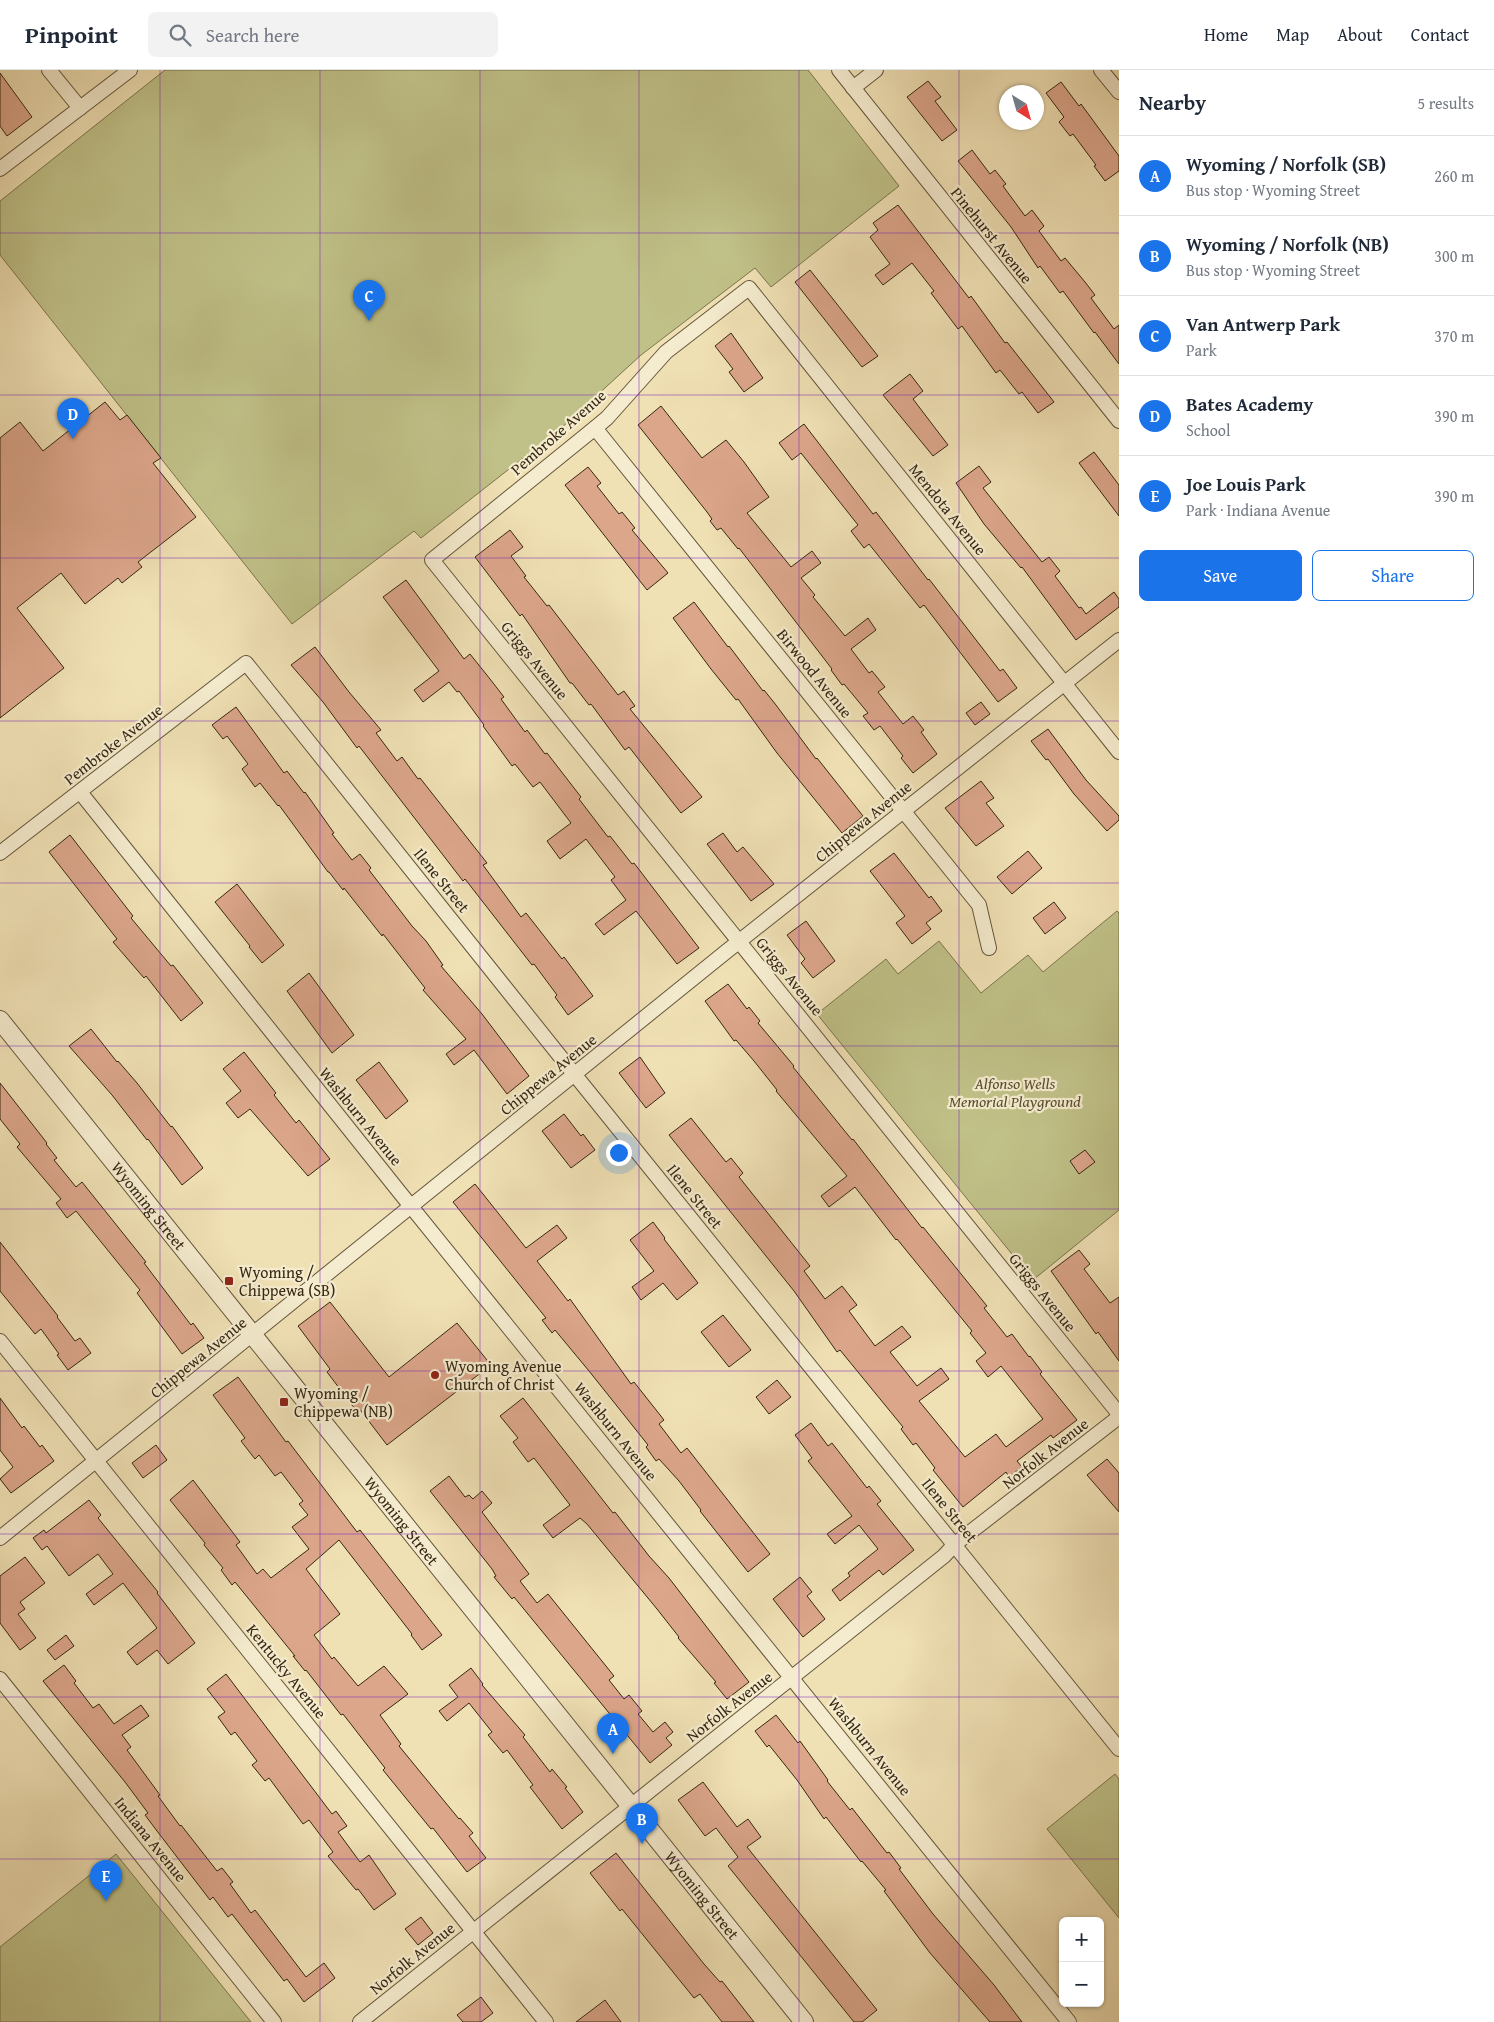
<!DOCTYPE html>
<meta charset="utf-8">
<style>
:root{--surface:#fff;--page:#f2f2f3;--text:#1f2937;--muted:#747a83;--line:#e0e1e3;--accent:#1a73e8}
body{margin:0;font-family:"Gentium Book Plus",serif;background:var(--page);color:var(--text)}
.controls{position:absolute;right:15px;bottom:15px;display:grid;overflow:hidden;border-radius:8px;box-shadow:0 1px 4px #0004}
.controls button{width:45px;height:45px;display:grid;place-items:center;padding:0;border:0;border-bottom:1px solid var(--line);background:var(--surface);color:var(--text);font:25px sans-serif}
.compass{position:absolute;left:999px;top:15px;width:45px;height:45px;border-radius:50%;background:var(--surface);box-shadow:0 1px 4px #0004;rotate:143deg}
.you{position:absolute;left:618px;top:1082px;width:18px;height:18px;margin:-12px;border:4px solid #fff;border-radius:50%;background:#1a73e8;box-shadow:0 0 0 8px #1a73e833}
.badge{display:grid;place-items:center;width:32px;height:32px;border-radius:50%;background:var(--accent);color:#fff;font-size:16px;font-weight:700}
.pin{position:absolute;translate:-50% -41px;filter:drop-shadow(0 1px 2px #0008)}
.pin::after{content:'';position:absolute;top:26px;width:18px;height:15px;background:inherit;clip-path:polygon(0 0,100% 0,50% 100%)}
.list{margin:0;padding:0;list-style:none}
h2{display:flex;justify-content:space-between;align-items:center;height:65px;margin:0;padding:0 20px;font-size:21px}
h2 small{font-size:16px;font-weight:400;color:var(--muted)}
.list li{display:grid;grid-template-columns:32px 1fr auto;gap:15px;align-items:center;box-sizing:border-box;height:80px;padding:0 20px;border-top:1px solid var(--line)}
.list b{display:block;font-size:19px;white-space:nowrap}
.list p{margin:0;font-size:16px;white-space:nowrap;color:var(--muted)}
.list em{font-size:16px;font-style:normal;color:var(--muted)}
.actions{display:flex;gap:10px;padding:15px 20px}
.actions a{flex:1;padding:11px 0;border:1px solid var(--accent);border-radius:8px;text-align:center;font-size:18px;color:var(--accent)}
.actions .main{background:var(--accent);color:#fff}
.icon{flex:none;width:28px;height:28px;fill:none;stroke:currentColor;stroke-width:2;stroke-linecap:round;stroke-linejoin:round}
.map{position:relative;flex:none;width:1119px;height:1952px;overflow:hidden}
header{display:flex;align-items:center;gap:30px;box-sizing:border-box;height:70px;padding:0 25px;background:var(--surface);border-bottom:1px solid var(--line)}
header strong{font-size:24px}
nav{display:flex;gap:28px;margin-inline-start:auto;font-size:18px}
.search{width:350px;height:45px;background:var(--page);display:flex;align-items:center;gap:12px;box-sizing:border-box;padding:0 18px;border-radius:8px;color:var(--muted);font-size:19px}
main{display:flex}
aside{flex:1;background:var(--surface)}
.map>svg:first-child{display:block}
</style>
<header>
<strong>Pinpoint</strong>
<div class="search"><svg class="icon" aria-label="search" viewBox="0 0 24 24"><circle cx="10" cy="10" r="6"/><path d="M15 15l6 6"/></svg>Search here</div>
<nav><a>Home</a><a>Map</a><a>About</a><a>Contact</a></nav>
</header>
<main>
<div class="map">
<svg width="1119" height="1952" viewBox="0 0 1119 1952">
<rect width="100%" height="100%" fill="#f0e1b5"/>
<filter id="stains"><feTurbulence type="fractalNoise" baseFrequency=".004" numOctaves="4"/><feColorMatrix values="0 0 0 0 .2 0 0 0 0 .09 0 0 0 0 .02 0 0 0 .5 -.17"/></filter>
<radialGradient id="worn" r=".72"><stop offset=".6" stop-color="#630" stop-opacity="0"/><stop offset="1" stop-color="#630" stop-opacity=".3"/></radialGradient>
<!-- green -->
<g fill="#c0c188" stroke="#7b744d">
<polygon points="165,0 808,0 899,116 771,217 755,198 641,285 559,360 421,468 414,461 292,554 0,185 0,131"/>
<polygon points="1117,841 1119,843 1119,1140 1033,1210 817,944 886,889 898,904 939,871 981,923 1028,885 1043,902"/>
<polygon points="1115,1704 1119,1709 1119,1848 1047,1759"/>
<polygon points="116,1784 251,1952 0,1952 0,1877"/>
</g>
<!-- building -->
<g fill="#dca68b" stroke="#362712">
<polygon points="0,3 32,47 7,66 0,56"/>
<polygon points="928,11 941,27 935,31 957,60 942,71 907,27"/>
<polygon points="1061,12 1079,36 1081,34 1119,86 1119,101 1105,111 1094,96 1096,95 1073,64 1070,66 1059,52 1064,47 1046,23"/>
<polygon points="972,80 990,104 995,100 1006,114 1003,116 1025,146 1032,140 1044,156 1039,161 1061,191 1065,188 1085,212 1095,225 1091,228 1114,259 1119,255 1119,294 1095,262 1094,263 1063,221 1060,223 1040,196 1038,198 1011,157 958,91"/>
<polygon points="898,135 969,228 971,226 1005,273 1007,272 1054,332 1038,343 1022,322 1019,324 1000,300 996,303 962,256 958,259 931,223 934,221 912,193 883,215 875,205 890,194 870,167 878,160 873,153"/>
<polygon points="810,200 878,286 862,297 795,212"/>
<polygon points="731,263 763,308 744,322 729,302 733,299 715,276"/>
<polygon points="910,304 923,321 913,329 948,375 933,386 883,325"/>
<polygon points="105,332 120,350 127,345 161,388 153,393 196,447 138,492 142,497 122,513 118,508 85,534 61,503 17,538 64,598 0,648 0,368 20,352 43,381"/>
<polygon points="661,336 702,388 726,370 744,392 769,427 747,443 791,497 812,481 821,493 801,508 815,525 813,527 845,566 868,548 876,560 851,579 869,603 872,601 885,617 878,622 903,654 913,646 924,660 921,662 937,684 913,703 901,688 903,686 880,656 874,660 863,646 868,643 844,614 842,615 831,600 832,599 739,478 738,479 721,458 717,460 710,451 712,449 707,442 638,355"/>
<polygon points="804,354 873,444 876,442 928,510 929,509 1000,601 1003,599 1017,618 998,632 924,535 920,538 869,474 864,478 851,461 858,455 801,383 792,390 779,373"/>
<polygon points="1094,382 1119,415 1119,446 1079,393"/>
<polygon points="979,396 991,412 983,418 1042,492 1049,487 1060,501 1055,506 1079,538 1081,537 1086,544 1114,522 1119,529 1119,537 1076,570 1022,497 1021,498 984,454 956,413"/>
<polygon points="588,397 601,413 597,416 619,444 622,442 635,458 632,460 668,503 647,520 565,415"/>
<polygon points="510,460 523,477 511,486 526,506 524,507 547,536 549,535 618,625 624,621 635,636 630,639 702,727 681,743 629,677 625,680 591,634 589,635 572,613 570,613 522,544 520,546 475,487"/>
<polygon points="406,510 464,589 470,584 490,609 504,627 501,629 525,662 527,660 545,684 547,683 581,727 579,729 608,767 610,766 632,794 634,793 699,878 677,894 636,841 604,865 595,854 626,830 611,810 615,807 586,769 560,789 547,771 571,753 540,712 533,717 515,694 512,696 483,656 484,655 459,621 457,622 449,612 423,632 414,620 439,601 383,527"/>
<polygon points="694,532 728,577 729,576 763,621 764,620 776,635 816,689 817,688 863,746 842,763 777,683 738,629 736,630 711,599 673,548"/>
<polygon points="315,577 349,622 381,660 376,663 397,691 402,687 418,709 420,708 487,793 483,795 521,847 526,843 562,889 564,887 593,926 568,945 555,927 557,925 534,894 532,895 465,809 463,811 359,676 357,678 323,632 291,595"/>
<polygon points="981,632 990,644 975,655 966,643"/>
<polygon points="236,637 284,703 287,701 304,723 305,722 334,763 332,764 352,790 360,784 371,798 369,800 412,856 426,871 443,895 441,896 482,944 529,1006 507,1024 474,980 454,995 446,984 466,969 423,920 425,918 383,864 382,866 344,818 343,820 329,802 328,802 279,735 278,736 260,713 255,717 242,699 248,694 227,666 223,669 212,655"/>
<polygon points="1048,659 1086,710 1119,746 1119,750 1107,761 1074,724 1048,689 1046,690 1031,671"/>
<polygon points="981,711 994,728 986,733 1004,756 976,776 945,738"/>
<polygon points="723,763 737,782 743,777 774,814 751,831 707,774"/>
<polygon points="70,765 133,846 131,848 171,896 173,895 203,933 181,951 146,906 144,908 113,872 117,869 49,782"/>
<polygon points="1028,781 1042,798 1012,824 997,807"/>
<polygon points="894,783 929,828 931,826 942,841 926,853 931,859 912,874 896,853 905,846 870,801"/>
<polygon points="237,814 284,875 262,893 249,877 250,876 215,832"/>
<polygon points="1054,832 1066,848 1045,864 1033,848"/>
<polygon points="806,851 835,891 813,908 801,893 805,889 787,865"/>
<polygon points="309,903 354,965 332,983 287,921"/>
<polygon points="728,914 747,939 749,937 760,951 758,953 794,996 793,997 852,1070 853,1069 922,1158 923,1157 987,1236 984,1238 1007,1267 1012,1264 1029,1287 1030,1286 1042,1302 1040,1304 1077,1350 1053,1368 1051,1365 1017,1391 1022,1397 1009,1407 1006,1402 963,1437 933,1400 935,1398 916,1373 913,1375 901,1359 903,1357 840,1280 837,1282 794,1221 669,1065 691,1048 726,1092 731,1088 743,1103 739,1107 810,1196 804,1201 825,1229 842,1216 857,1235 849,1241 875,1276 902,1256 911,1267 890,1282 917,1316 941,1298 949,1309 919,1331 965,1387 996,1364 1006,1377 1043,1349 1001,1296 988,1307 976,1291 986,1283 970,1263 972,1261 897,1169 896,1170 855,1117 829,1137 821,1126 847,1106 776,1021 777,1020 754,991 736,970 734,971 705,931"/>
<polygon points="91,959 117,992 118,991 137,1013 171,1057 172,1056 203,1098 182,1115 148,1069 147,1070 112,1025 69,976"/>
<polygon points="244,982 276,1023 274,1025 296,1053 299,1050 330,1089 308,1106 250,1039 238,1048 226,1033 241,1021 223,999"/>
<polygon points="640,987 665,1023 646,1038 619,1003"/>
<polygon points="379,992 408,1031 386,1049 356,1010"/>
<polygon points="0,1013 47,1073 46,1074 57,1088 54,1090 76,1117 82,1112 146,1192 144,1193 191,1255 193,1253 204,1268 182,1284 137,1223 140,1220 76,1141 67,1148 56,1133 61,1129 17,1077 20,1074 0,1049"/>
<polygon points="564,1044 581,1066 583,1064 595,1080 571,1098 542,1061"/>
<polygon points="1085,1080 1095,1092 1079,1104 1070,1091"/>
<polygon points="475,1114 526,1178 557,1155 567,1168 537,1191 568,1231 570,1229 631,1314 634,1312 664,1350 659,1354 681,1383 687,1378 770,1484 748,1502 700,1441 701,1440 679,1411 659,1389 656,1391 646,1377 648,1375 589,1301 555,1260 552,1263 542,1250 546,1248 453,1132"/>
<polygon points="653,1152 665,1168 664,1169 698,1213 677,1230 663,1213 641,1230 632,1217 654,1201 630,1170"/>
<polygon points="0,1172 58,1246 57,1247 75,1271 80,1268 91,1283 68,1300 57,1285 59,1284 41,1259 35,1264 0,1221"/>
<polygon points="1079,1180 1090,1194 1084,1199 1110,1233 1119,1227 1119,1291 1098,1262 1096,1264 1051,1201"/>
<polygon points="330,1232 389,1307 457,1253 491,1295 387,1375 358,1337 355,1339 327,1302 330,1299 298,1256"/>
<polygon points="723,1245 751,1280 729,1297 701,1262"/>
<polygon points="238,1307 286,1372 288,1371 357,1462 360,1460 442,1565 422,1580 411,1565 412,1564 339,1470 306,1499 340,1544 314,1565 332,1589 334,1587 358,1616 384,1596 408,1624 380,1645 401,1674 399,1676 417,1698 459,1749 460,1748 473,1763 469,1766 486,1788 467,1802 433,1758 431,1759 383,1700 385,1698 343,1644 341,1645 306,1600 305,1601 293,1586 295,1586 235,1512 232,1515 221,1500 223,1498 204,1475 205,1473 170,1430 193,1410 240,1472 236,1475 257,1504 263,1499 271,1508 309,1479 292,1457 308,1445 299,1434 303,1431 281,1402 275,1406 259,1385 255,1389 241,1371 245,1368 213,1325"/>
<polygon points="777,1310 791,1327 769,1344 756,1327"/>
<polygon points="0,1328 22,1358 24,1356 40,1377 42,1375 54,1391 11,1423 0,1409 13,1397 0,1380"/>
<polygon points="523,1328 613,1443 615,1442 649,1486 669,1508 749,1612 727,1629 714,1613 716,1612 678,1568 679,1567 657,1539 587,1454 580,1448 553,1468 543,1455 570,1435 534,1388 528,1392 513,1372 518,1368 500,1346"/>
<polygon points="811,1353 828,1376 832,1373 867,1418 869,1416 881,1431 877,1434 914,1480 883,1505 879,1500 840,1531 832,1520 850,1506 848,1503 878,1479 859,1455 835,1474 827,1464 852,1446 808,1391 812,1388 795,1365"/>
<polygon points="156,1375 167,1390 143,1408 132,1393"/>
<polygon points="1107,1389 1119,1403 1119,1442 1087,1405"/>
<polygon points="449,1406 465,1427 469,1425 473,1429 482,1421 492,1433 482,1442 529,1504 520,1511 537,1533 548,1524 614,1606 609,1610 624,1629 629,1625 642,1641 638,1644 653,1662 665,1652 673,1662 666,1668 672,1675 650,1693 514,1527 512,1529 494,1507 496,1506 492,1499 430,1421"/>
<polygon points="89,1430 101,1445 98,1448 158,1522 157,1523 195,1573 168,1594 157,1580 137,1595 127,1582 157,1558 123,1513 94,1535 86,1524 113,1504 98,1484 69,1506 47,1476 42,1480 33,1468 44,1460 46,1463"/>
<polygon points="25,1487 45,1513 20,1532 25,1539 18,1544 36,1568 20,1580 0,1553 0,1506"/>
<polygon points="800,1507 812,1522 807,1526 825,1549 803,1567 773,1529"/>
<polygon points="66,1565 74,1576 55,1590 47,1580"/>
<polygon points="64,1595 76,1611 74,1613 93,1638 99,1634 114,1654 141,1635 149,1646 122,1665 131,1677 127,1680 160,1725 158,1726 180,1756 181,1755 217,1801 222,1798 233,1812 230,1814 251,1843 255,1840 306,1907 324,1893 335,1908 304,1932 287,1909 284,1911 232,1844 228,1847 213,1827 210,1830 157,1761 145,1745 148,1743 125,1712 43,1611"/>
<polygon points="471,1598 483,1614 482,1615 525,1665 523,1667 550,1702 552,1699 567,1717 565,1718 583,1742 562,1759 530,1717 533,1715 507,1680 503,1683 488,1665 492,1662 469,1633 447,1651 439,1641 458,1627 449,1615"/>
<polygon points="226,1604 332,1744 336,1741 347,1756 338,1762 360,1792 369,1785 396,1824 374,1840 358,1819 356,1820 328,1786 333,1782 309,1750 303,1754 269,1708 265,1711 252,1695 257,1691 235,1662 231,1665 218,1647 225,1642 207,1619"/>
<polygon points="776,1645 798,1673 800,1671 828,1710 827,1711 850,1740 852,1738 887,1783 889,1782 901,1798 899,1799 933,1844 994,1915 1022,1952 990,1952 930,1883 884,1821 886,1820 862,1791 861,1792 826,1747 824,1749 797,1710 769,1675 767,1677 755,1661"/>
<polygon points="703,1712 737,1757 748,1749 761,1767 747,1777 877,1940 862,1952 854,1952 728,1796 738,1787 716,1758 705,1766 678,1730"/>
<polygon points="616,1783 704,1894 720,1912 722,1911 754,1952 722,1952 700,1924 694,1928 622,1839 620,1841 590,1803"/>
<polygon points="421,1847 433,1863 418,1875 405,1859"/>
<polygon points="481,1927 493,1943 481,1952 463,1952 457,1945"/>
<polygon points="605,1930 621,1952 576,1952"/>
</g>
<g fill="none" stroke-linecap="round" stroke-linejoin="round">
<defs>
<g id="minor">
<polyline points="49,0 80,38"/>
<polyline points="839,0 1119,351"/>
<polyline points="1101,0 1119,22"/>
<polyline points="853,18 876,0"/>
<polyline points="0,99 130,0"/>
<polyline points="595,358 979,835 989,878"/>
<polyline points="1119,682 749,218 666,282 607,348 595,358 432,490 1119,1344"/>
<polyline points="80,722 401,1124 1069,1952"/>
<polyline points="0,783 246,593 575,1005 1119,1679"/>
<polyline points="0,1271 546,1952"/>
<polyline points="0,1468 727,881 1119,570"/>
<polyline points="0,1609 274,1952"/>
<polyline points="360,1952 944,1486 955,1474 1119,1347"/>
</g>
<g id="tertiary">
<path id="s1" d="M0 950 804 1952"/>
</g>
</defs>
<!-- minor casing -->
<use href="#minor" stroke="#64563b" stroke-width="16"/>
<!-- tertiary casing -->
<use href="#tertiary" stroke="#64563b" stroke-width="20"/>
<!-- minor -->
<use href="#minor" stroke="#f5eccf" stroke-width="14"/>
<!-- tertiary -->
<use href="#tertiary" stroke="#f5eccf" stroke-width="18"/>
</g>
<!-- grid -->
<path fill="none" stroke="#7b2cbf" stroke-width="1" stroke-opacity="0.55" d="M160 0V1952M320 0V1952M480 0V1952M639 0V1952M799 0V1952M959 0V1952M0 163H1119M0 325H1119M0 488H1119M0 651H1119M0 813H1119M0 976H1119M0 1139H1119M0 1301H1119M0 1464H1119M0 1627H1119M0 1789H1119"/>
<!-- markers -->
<g fill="#8f2418" stroke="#f5eccf" stroke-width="2">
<rect x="224" y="1206" width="10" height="10" rx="2.5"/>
<circle cx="435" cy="1305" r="5"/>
<rect x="279" y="1327" width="10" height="10" rx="2.5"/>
</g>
<g text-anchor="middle" stroke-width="4.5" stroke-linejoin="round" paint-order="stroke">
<!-- street labels -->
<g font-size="16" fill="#362712" stroke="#f5eccf">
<text transform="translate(992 165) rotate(51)" y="6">Pinehurst Avenue</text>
<text transform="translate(558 362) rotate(-41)" y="6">Pembroke Avenue</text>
<text transform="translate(948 439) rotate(51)" y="6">Mendota Avenue</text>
<text transform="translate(535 590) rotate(51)" y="6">Griggs Avenue</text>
<text transform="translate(815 603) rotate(51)" y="6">Birwood Avenue</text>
<text transform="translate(113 674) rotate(-38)" y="6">Pembroke Avenue</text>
<text transform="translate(863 751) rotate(-39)" y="6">Chippewa Avenue</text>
<text transform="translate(442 810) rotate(51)" y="6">Ilene Street</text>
<text transform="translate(790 906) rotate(51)" y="6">Griggs Avenue</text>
<text transform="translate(548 1004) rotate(-39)" y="6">Chippewa Avenue</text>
<text transform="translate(361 1046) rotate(51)" y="6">Washburn Avenue</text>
<text transform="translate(695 1126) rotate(51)" y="6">Ilene Street</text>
<text dy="6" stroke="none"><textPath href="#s1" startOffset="238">Wyoming Street</textPath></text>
<text transform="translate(1043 1222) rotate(51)" y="6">Griggs Avenue</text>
<text transform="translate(198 1287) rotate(-39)" y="6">Chippewa Avenue</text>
<text transform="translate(616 1361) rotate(51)" y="6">Washburn Avenue</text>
<text transform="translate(1045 1383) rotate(-38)" y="6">Norfolk Avenue</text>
<text transform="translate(950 1440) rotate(51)" y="6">Ilene Street</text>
<text dy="6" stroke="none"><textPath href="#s1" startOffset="642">Wyoming Street</textPath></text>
<text transform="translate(287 1601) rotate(51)" y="6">Kentucky Avenue</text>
<text transform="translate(729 1636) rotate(-38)" y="6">Norfolk Avenue</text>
<text transform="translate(870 1676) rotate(51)" y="6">Washburn Avenue</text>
<text transform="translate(151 1769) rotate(51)" y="6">Indiana Avenue</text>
<text dy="6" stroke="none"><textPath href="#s1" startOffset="1122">Wyoming Street</textPath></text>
<text transform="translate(412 1888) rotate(-39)" y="6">Norfolk Avenue</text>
</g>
<!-- park labels -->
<g font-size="16" font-style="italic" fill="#584e30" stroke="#f5eccf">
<text x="1015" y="1019">Alfonso Wells<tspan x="1015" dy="18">Memorial Playground</tspan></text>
</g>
<!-- poi labels -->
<g font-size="16" fill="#362712" stroke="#f5eccf" text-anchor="start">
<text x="239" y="1208">Wyoming /<tspan x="239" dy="18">Chippewa (SB)</tspan></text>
<text x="445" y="1302">Wyoming Avenue<tspan x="445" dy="18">Church of Christ</tspan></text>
<text x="294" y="1329">Wyoming /<tspan x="294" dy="18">Chippewa (NB)</tspan></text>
</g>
</g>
<rect width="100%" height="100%" filter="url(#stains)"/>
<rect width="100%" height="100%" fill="url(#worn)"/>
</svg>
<div class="controls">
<button>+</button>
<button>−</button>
</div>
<svg class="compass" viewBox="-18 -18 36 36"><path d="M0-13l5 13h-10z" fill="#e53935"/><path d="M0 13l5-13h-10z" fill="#747a83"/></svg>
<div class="you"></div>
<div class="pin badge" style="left:613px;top:1684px">A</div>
<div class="pin badge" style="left:642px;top:1774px">B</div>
<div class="pin badge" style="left:369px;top:251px">C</div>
<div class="pin badge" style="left:73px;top:369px">D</div>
<div class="pin badge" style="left:106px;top:1831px">E</div>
</div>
<aside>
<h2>Nearby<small>5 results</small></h2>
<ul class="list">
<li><span class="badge">A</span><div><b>Wyoming / Norfolk (SB)</b><p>Bus stop · Wyoming Street</p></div><em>260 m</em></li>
<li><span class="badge">B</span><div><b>Wyoming / Norfolk (NB)</b><p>Bus stop · Wyoming Street</p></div><em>300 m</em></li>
<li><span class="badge">C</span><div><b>Van Antwerp Park</b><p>Park</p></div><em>370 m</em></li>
<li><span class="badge">D</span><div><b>Bates Academy</b><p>School</p></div><em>390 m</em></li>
<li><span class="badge">E</span><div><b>Joe Louis Park</b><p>Park · Indiana Avenue</p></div><em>390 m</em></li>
</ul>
<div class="actions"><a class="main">Save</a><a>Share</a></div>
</aside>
</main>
